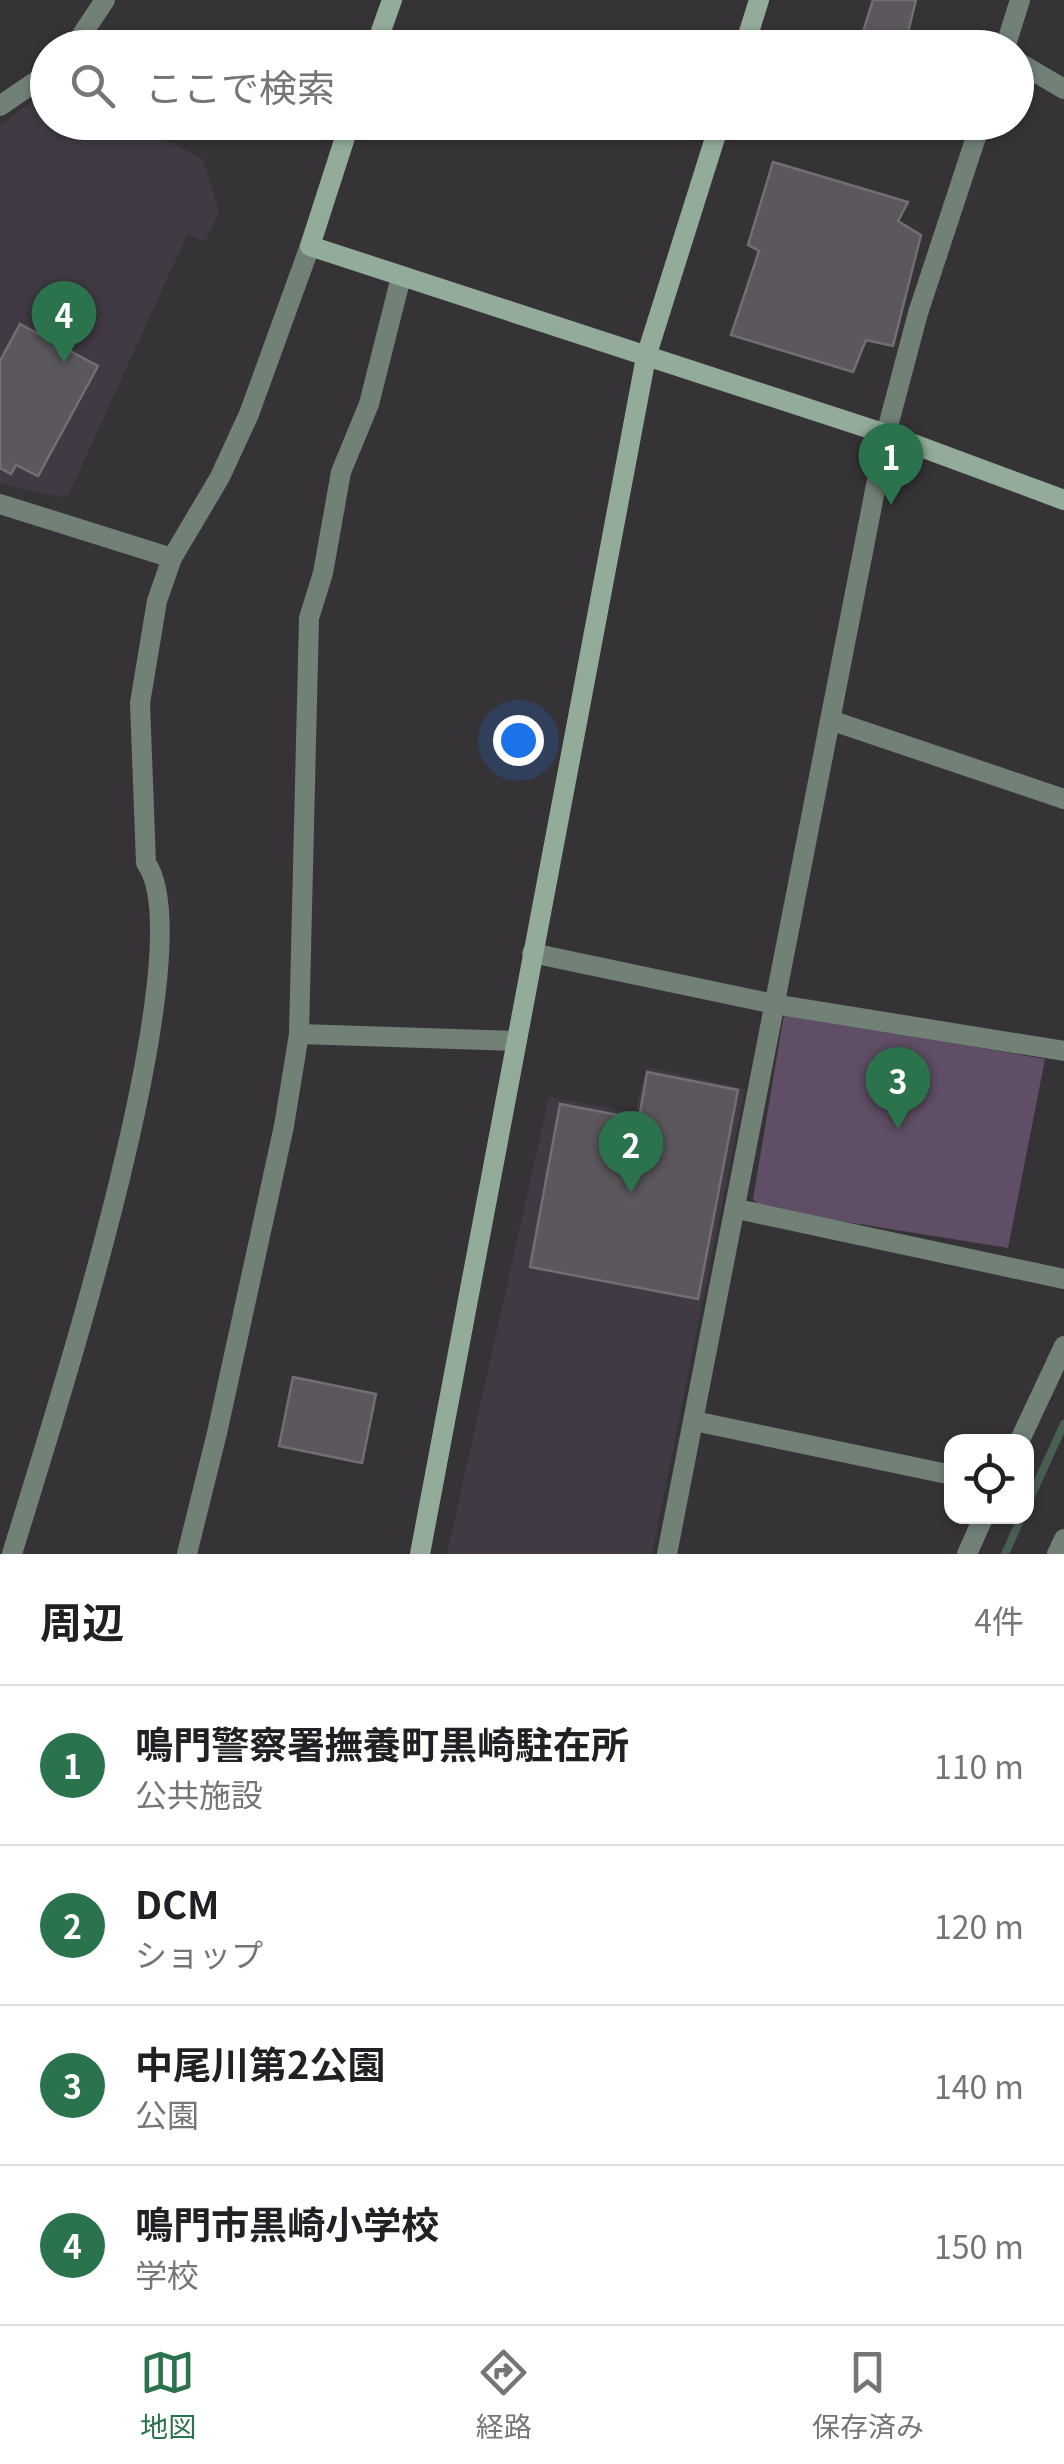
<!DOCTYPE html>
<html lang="ja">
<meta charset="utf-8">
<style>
:root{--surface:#fff;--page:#f6f6f6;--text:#202124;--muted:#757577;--line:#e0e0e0;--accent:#2a734d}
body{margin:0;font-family:Georgia,"Noto Sans JP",serif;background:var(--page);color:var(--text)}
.controls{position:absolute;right:30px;bottom:30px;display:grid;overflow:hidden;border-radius:20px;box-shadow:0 2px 8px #0004}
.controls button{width:90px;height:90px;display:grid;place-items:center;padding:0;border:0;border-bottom:2px solid var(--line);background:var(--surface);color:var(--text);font:50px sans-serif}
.you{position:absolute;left:518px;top:740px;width:35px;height:35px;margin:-25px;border:8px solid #fff;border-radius:50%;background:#1a73e8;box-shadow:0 0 0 15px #1a73e833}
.badge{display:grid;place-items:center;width:65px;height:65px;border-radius:50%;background:var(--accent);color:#fff;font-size:32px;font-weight:700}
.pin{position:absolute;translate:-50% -82px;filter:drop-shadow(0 2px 5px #0008)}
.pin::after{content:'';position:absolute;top:52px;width:35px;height:30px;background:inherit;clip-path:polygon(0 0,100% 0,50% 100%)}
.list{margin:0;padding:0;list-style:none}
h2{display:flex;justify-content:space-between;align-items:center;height:130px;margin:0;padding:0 40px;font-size:42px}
h2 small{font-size:32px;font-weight:400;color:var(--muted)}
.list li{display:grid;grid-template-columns:65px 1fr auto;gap:30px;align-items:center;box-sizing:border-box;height:160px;padding:0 40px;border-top:2px solid var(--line)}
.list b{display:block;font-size:38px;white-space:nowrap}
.list p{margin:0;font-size:32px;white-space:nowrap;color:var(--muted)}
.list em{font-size:32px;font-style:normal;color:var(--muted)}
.icon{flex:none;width:55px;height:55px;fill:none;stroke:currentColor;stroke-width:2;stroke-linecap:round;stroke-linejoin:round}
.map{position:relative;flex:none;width:1064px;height:1554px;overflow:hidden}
.search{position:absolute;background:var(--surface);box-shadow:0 2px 8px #0004;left:30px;right:30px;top:30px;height:110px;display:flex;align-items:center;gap:25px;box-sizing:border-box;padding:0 35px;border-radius:55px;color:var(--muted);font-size:38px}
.sheet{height:770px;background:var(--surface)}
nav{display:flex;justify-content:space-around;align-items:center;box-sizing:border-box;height:140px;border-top:2px solid var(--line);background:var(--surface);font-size:28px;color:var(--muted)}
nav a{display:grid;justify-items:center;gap:5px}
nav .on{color:var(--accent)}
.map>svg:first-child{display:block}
</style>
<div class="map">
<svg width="1064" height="1554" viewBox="0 0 1064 1554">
<rect width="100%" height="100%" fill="#363337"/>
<!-- built -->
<g fill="#413a44">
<polygon points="47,90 48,122 132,123 203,159 219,211 205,242 187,235 67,498 0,484 0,126"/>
<polygon points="647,1067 745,1089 652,1554 447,1554 549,1097 635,1113"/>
</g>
<!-- green -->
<polygon fill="#5f4e65" points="784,1014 1045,1059 1008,1248 761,1208 753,1199"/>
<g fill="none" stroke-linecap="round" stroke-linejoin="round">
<!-- stream -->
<g stroke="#485f52" stroke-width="8">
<polyline points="1026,1507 1064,1424"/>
<polyline points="1005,1554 1022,1516"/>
</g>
</g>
<!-- building -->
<g fill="#5b575d" stroke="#726e73" stroke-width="2.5">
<polygon points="873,0 916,0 904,48 859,45"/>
<polygon points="773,162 908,202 898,221 921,235 893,346 866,340 853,372 731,335 759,251 748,245"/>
<polygon points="20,324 98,366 38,476 16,465 11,474 0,468 0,361"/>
<polygon points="647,1072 738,1090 698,1299 530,1267 560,1104 639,1119"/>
<polygon points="293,1377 376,1394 362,1463 279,1446"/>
</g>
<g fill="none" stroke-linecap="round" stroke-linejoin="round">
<!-- street -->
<g stroke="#718176" stroke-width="20">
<polyline points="73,48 105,0"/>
<polyline points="1005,48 1020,0"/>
<polyline points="1016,61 1064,89"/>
<polyline points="0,106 48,73"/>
<polyline points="0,504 172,558"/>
<polyline points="830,720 1064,799"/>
<polyline points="532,953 774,1004 1064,1051"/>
<polyline points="299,1034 517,1041"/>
<polyline points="737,1209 1064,1279"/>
<polyline points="694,1421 952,1475"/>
<polyline points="1019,1442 1064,1346"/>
<path d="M12 1554C46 1441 208 949 146 863L140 703 157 601 172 558 220 477 249 414 310 246"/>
<polyline points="187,1554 217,1433 284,1126 299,1034 309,618 323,573 341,472 369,404 401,277"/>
<polyline points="667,1554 886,434 918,313 981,122"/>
<polyline points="967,1554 984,1516"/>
<polyline points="1057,1554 1064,1539"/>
</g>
<!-- secondary -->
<g stroke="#93ac9a" stroke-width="20">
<polyline points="375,48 392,0"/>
<polyline points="744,48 759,0"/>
<polyline points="350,122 310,246 886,434 1064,500"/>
<polyline points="420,1554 646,357 720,122"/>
</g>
</g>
</svg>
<div class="controls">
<button><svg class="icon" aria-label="locate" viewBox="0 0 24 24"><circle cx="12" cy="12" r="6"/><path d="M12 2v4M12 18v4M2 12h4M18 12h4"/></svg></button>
</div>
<div class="you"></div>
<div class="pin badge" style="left:891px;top:505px">1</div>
<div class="pin badge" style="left:631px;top:1193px">2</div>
<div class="pin badge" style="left:898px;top:1129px">3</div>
<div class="pin badge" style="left:64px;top:363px">4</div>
<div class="search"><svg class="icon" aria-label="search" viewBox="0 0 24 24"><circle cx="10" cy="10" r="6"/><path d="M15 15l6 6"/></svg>ここで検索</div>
</div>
<section class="sheet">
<h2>周辺<small>4件</small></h2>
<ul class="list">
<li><span class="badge">1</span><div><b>鳴門警察署撫養町黒崎駐在所</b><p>公共施設</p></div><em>110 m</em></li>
<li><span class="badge">2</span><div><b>DCM</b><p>ショップ</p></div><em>120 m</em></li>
<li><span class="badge">3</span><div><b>中尾川第2公園</b><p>公園</p></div><em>140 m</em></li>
<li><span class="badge">4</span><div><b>鳴門市黒崎小学校</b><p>学校</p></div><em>150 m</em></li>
</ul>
</section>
<nav>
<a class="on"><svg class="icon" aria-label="map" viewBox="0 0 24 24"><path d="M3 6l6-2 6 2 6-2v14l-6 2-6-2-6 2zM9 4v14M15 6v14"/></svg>地図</a>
<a><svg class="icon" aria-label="directions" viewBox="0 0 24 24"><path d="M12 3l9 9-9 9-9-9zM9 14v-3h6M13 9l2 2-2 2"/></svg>経路</a>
<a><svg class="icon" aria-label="saved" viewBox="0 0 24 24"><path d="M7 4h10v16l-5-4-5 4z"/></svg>保存済み</a>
</nav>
